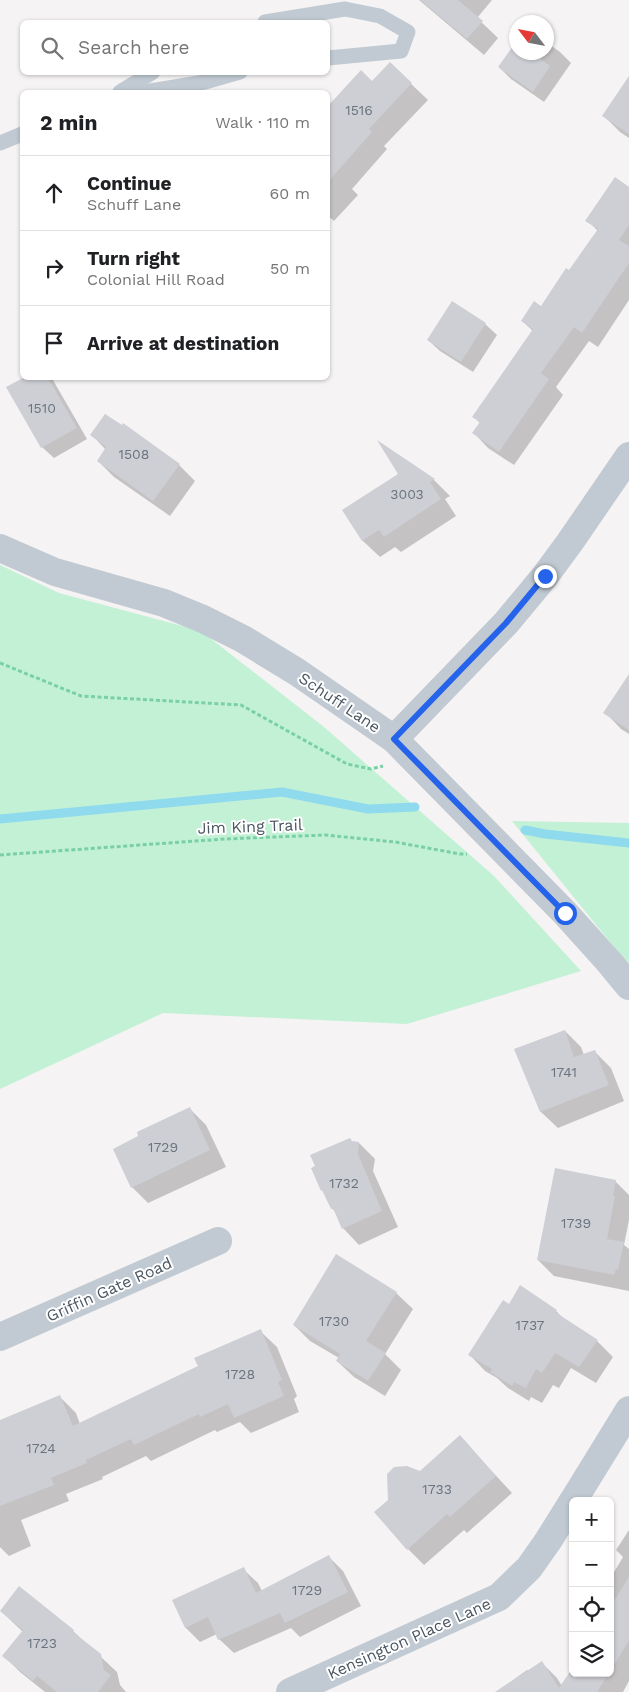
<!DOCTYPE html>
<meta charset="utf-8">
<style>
:root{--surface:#fff;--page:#f6f6f6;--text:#202124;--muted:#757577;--line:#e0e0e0}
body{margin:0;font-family:"Work Sans",sans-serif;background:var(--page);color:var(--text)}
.controls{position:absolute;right:15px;bottom:15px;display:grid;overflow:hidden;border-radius:8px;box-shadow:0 1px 4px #0004}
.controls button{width:45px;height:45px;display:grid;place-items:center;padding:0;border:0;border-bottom:1px solid var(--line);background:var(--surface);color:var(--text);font:25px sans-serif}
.compass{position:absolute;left:509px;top:15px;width:45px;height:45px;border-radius:50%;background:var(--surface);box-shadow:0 1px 4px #0004;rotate:302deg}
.stop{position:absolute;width:15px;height:15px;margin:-11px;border:4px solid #2563eb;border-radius:50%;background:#fff}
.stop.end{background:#2563eb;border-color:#fff;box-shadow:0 1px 5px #0008}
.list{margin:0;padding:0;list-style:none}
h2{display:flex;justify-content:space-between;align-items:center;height:65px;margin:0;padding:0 20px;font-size:21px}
h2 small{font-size:16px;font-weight:400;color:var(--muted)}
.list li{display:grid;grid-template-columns:32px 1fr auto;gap:15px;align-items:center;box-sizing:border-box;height:75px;padding:0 20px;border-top:1px solid var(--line)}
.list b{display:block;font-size:19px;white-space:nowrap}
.list p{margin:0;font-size:16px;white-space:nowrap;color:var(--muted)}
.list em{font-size:16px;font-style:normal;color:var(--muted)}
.icon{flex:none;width:28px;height:28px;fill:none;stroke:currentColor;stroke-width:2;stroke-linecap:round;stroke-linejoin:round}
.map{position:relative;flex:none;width:629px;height:1692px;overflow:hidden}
.search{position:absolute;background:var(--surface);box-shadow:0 1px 4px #0004;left:20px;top:20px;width:310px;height:55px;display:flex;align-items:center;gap:12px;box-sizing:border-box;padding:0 18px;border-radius:8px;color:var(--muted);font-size:19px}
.panel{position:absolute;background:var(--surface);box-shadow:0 1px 4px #0004;left:20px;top:90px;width:310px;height:290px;border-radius:8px}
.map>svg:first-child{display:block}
</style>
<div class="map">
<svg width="629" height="1692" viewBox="0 0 629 1692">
<rect width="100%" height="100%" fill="#f5f3f3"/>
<!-- green -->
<g fill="#c3f1d5">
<polygon points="0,565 59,593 201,631 324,727 494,876 581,971 407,1024 163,1013 0,1089"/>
<polygon points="512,821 629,823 629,963 623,958"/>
</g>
<!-- shadow -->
<g fill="#0003">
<polygon points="419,0 492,0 477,18 498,38 484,55"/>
<polygon points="546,42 560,52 571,63 544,102 511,79 499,67 516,44 516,52 546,52"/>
<polygon points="390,64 428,100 384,146 387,149 352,189 358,195 334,221 328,216 328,115 337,105 372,82"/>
<polygon points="629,82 629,138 620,132 604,116"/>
<polygon points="629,188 629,300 598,347 589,341 556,387 563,395 514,465 488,448 474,433 480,423 474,417 533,331 522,321 542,307 570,272 598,231 587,220"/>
<polygon points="485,324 497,335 473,372 440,351 428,340"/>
<polygon points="26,378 50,378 53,380 87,439 54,458 42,447 8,388"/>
<polygon points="92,435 179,465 195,481 170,516 114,477 98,461 106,450"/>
<polygon points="381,444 434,480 450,496 445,499 456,516 401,552 395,547 380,557 363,541 344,511 400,474"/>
<polygon points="629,676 629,734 621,729 605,712"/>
<polygon points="565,1031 581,1047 584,1055 595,1052 611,1068 624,1101 558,1128 541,1112 516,1050"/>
<polygon points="190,1109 206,1125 226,1167 148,1203 132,1187"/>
<polygon points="353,1143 359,1143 375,1159 373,1171 398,1227 359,1245 343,1228 336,1213 332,1208"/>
<polygon points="615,1181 629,1195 629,1220 624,1245 629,1249 629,1291 554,1276 538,1260"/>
<polygon points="337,1256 396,1293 413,1309 385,1354 401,1370 385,1396 354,1377 337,1361 339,1358 310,1341 294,1325"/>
<polygon points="509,1305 556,1311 566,1321 597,1341 613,1357 596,1383 571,1368 559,1388 553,1385 542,1403 531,1397 529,1401 508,1388 497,1378 485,1371 469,1354"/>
<polygon points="260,1331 277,1347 297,1396 294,1399 299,1412 251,1433 240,1422 217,1432 215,1430 151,1461 146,1456 102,1477 103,1479 66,1494 69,1501 21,1520 31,1546 9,1556 0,1547 0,1421 60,1397 76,1413 80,1424 199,1367"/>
<polygon points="460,1437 512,1493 467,1533 464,1530 424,1565 408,1549 389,1501"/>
<polygon points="629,1530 629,1681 623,1692 499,1692 498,1691 527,1670 529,1671 542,1663 557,1678 562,1686 573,1673 610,1673 610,1579 623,1557 616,1550"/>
<polygon points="329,1557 343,1571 361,1606 300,1637 291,1628 234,1653 219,1639 217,1634 200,1642 186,1628 174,1600 243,1569 258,1583 262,1591"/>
<polygon points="1,1611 73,1631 117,1672 120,1685 126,1692 45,1692 20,1672 4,1656 23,1632"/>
</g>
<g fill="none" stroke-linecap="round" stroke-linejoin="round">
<!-- stream -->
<g stroke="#90daee" stroke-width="9">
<polyline points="0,819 282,792 368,809 415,807"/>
<polyline points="525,830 545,834 629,843"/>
</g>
</g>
<!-- building -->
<g fill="#cdcfd5">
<polygon points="420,0 458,0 483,21 467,39"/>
<polygon points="516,42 516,52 531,52 550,66 533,92 498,67"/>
<polygon points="390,62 412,83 369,129 372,132 328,182 328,106 361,70 372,81"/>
<polygon points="629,76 629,134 602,116"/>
<polygon points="615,177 629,187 629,225 619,240 629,246 629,263 582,333 574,327 541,373 549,379 499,452 472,433 480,422 472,417 533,329 521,321 534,301 541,306 566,268 569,270 598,229 585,221"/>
<polygon points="452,301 486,323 461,362 427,340"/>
<polygon points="23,378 48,378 77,428 41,448 6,387"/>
<polygon points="105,414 122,425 123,423 180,464 153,501 97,461 106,447 90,435"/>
<polygon points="377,440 435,479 430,482 441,499 384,537 379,530 362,541 342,510 398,474"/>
<polygon points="629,674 629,730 603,713"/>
<polygon points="565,1030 574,1057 595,1050 609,1085 540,1112 514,1049"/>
<polygon points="190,1107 210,1150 131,1188 113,1149 138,1136 137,1132"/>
<polygon points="350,1138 352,1141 359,1142 358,1154 382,1211 342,1229 333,1208 331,1209 322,1190 321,1191 311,1168 315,1166 310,1155"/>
<polygon points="555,1168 616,1180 613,1196 615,1196 607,1239 624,1242 618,1270 616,1269 614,1275 537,1260"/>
<polygon points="336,1254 397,1292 366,1341 386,1353 368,1381 336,1361 340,1354 293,1325"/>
<polygon points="520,1285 557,1310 555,1312 598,1340 579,1367 555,1353 542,1373 536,1369 526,1388 514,1382 512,1386 490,1372 492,1369 468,1355 503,1300 509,1304"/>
<polygon points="261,1329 282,1380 278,1382 284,1396 234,1418 228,1404 200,1417 199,1414 134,1445 131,1439 86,1460 87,1463 51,1478 54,1485 0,1506 0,1420 60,1395 73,1426 198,1366 194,1358"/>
<polygon points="460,1435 496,1476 450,1517 447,1514 407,1550 374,1512 388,1500 387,1474 394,1467 407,1466 420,1471"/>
<polygon points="329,1555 348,1592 285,1623 280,1613 218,1640 208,1617 185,1628 172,1600 244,1567 256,1593"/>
<polygon points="629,1577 629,1641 610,1671 610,1607"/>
<polygon points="19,1586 74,1630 73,1632 101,1654 104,1670 111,1675 98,1692 57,1692 37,1676 33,1681 2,1656 23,1630 0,1611"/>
<polygon points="542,1661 559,1688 573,1667 573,1673 609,1673 597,1692 495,1692"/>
</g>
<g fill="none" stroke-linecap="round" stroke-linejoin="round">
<!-- path -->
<g stroke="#7ad0a6" stroke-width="3" stroke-dasharray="4 2.5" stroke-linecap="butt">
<polyline points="0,663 81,696 241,705 347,764 371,769 383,766"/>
<polyline points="0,855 224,839 325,835 395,842 460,854 467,854"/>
</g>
<!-- lane -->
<g stroke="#c1cad2" stroke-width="15">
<polyline points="265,22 345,9 380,16 408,32 401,51 328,58"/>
<polyline points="120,92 153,72"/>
<polyline points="144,92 205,82 240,72"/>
<polyline points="0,143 22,134"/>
</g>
<!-- street -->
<g stroke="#c1cad2" stroke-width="28">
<polyline points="0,548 55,572 164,603 203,619 243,639 297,672 394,739 565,913 610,963 629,986"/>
<polyline points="394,739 506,623 545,576 570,542 629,456"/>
<polyline points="0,1337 218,1241"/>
<polyline points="573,1501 629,1410"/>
<polyline points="290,1692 499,1597 529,1568 548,1541 573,1501"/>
</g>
</g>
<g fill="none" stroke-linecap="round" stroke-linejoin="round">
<!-- route -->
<polyline stroke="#2563eb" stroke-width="6" points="545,576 506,623 394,739 565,913"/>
</g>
<g text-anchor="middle" stroke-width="4" stroke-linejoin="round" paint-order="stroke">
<!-- number labels -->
<g font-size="14" fill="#6b747e">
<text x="359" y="115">1516</text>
<text x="42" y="413">1510</text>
<text x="134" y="459">1508</text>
<text x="407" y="499">3003</text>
<text x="564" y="1077">1741</text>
<text x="163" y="1152">1729</text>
<text x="344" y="1188">1732</text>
<text x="576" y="1228">1739</text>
<text x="334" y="1326">1730</text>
<text x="530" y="1330">1737</text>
<text x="240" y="1379">1728</text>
<text x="41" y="1453">1724</text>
<text x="437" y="1494">1733</text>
<text x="307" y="1595">1729</text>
<text x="42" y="1648">1723</text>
</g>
<!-- street labels -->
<g font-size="16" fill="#4a5661" stroke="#fff">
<text transform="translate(340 702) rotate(34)" y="6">Schuff Lane</text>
<text transform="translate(250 826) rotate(-2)" y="6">Jim King Trail</text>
<text transform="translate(109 1289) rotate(-24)" y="6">Griffin Gate Road</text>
<text transform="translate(409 1638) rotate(-24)" y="6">Kensington Place Lane</text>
</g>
</g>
</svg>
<div class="controls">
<button>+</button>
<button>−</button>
<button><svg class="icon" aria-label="locate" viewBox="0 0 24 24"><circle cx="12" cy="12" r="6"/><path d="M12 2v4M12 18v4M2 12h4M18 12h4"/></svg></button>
<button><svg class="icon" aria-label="layers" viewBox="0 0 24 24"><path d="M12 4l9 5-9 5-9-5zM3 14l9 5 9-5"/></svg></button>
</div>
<svg class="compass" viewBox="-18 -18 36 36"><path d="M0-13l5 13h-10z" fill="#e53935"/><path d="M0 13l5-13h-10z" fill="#757577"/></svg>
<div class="stop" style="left:565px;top:913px"></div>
<div class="stop end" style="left:545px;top:576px"></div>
<div class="search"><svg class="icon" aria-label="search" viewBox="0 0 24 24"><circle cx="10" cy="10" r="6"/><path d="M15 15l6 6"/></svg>Search here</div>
<section class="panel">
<h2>2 min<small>Walk · 110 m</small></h2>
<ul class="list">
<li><svg class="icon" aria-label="ahead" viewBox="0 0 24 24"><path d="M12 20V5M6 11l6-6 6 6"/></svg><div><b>Continue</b><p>Schuff Lane</p></div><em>60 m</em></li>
<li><svg class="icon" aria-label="right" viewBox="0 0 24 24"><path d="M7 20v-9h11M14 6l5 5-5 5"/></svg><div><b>Turn right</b><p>Colonial Hill Road</p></div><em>50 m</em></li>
<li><svg class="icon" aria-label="arrive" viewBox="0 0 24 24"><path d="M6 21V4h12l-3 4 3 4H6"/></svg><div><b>Arrive at destination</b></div></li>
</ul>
</section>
</div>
